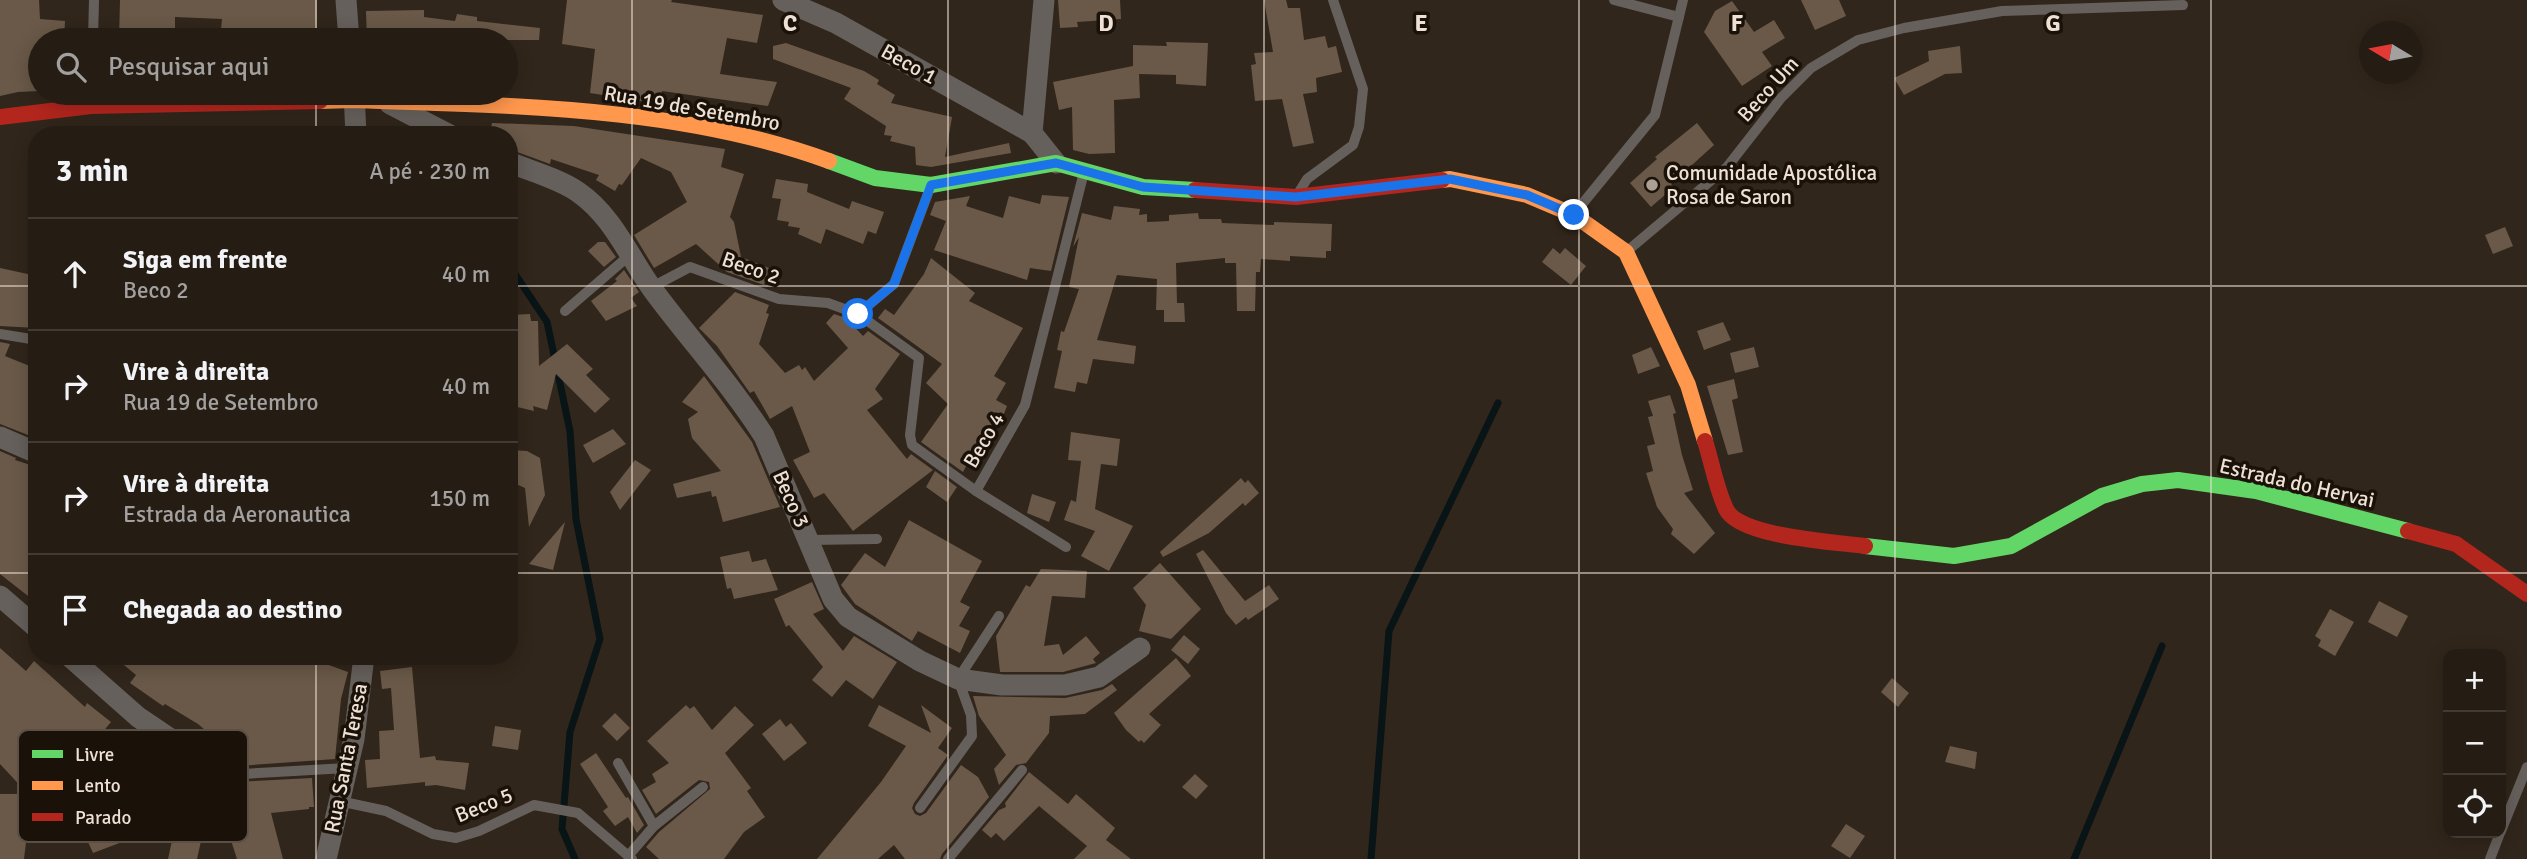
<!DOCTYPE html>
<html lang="pt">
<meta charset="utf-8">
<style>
:root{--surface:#251c14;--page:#312922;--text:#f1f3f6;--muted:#a3a1a0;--line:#423a34}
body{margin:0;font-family:Signika,sans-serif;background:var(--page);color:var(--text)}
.controls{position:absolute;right:21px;bottom:21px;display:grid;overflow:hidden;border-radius:14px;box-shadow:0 4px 18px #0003}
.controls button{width:63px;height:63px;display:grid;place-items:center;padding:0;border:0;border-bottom:2px solid var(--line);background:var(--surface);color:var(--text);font:35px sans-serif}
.compass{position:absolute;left:2359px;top:21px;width:63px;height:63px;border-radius:50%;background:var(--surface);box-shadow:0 4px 18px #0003;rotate:280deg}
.stop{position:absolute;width:21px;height:21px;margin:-16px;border:5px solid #1a73e8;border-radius:50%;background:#fff}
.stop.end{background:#1a73e8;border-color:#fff;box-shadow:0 2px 7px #0008}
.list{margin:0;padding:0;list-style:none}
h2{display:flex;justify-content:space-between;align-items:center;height:91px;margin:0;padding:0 28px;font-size:30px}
h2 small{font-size:23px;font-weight:400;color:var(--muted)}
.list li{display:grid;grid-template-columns:46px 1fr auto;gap:21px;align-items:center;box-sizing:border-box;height:112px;padding:0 28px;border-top:2px solid var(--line)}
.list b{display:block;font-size:26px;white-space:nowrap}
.list p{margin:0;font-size:23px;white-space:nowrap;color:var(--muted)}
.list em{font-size:23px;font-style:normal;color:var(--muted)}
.icon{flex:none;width:38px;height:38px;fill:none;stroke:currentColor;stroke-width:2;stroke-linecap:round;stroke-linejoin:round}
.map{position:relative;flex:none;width:2527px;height:859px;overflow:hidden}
.search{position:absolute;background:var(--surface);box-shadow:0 4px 18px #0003;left:28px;top:28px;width:490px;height:77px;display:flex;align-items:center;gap:18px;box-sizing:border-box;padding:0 24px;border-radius:38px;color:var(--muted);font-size:26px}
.panel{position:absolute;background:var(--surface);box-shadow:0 4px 18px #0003;left:28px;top:126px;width:490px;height:539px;border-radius:28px}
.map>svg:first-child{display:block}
</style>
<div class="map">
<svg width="2527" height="859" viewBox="0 0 2527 859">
<rect width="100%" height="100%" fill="#31261b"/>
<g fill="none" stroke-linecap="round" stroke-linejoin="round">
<!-- stream -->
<g stroke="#081416" stroke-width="7">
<polyline points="509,265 547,322 570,431 576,519 600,639 570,732 562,829 575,859"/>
<polyline points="1371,859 1389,631 1498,403"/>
<polyline points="2074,859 2162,646"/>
</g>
</g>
<!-- building -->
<g fill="#6a5948">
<polygon points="0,0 39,0 40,19 65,21 64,40 40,40 40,91 18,92 0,96"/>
<polygon points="120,0 317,0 317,40 220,40 222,19 175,17 175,40 119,40"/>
<polygon points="567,0 672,0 671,2 763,15 757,43 727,38 720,74 777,82 768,106 662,91 661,104 590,93 595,49 562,44"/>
<polygon points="1058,0 1120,0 1121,19 1077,22 1078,27 1060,28"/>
<polygon points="1264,0 1286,0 1288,8 1300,8 1304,40 1325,36 1328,48 1336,46 1342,72 1316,78 1317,92 1303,94 1314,143 1293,147 1282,99 1255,101 1251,65 1256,64 1254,53 1273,52"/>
<polygon points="1801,0 1839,0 1846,16 1815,30"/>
<polygon points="1732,1 1754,32 1774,20 1785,38 1762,52 1772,66 1742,86 1704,32 1715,11"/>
<polygon points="424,10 424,17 455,21 457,14 477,17 477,21 540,28 539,40 367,40 366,11"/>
<polygon points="1166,42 1208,43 1206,86 1176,84 1176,75 1139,74 1140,98 1114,100 1115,153 1089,154 1073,150 1072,107 1059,110 1053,82 1133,66 1133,45 1167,46"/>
<polygon points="786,43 864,71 879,80 877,84 895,95 891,103 952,117 945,157 1009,143 1011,153 931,167 916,165 915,147 890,141 892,136 884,135 886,126 844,99 851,88 773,59 773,46"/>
<polygon points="1960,46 1962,73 1945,74 1904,95 1894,78 1929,61 1928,51"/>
<polygon points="492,123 574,126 725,149 721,167 744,174 730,217 734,222 741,257 769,268 764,285 727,272 696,244 654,268 634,235 687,202 671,172 641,158 622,185 619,184 615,191 596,180 599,175 551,159 550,164 509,149 509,135 489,135"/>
<polygon points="1697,123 1714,145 1671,184 1674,187 1651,207 1630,183 1657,159 1655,157"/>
<polygon points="776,179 808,184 807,192 849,209 852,201 884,212 876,234 868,231 863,244 826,229 821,244 798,234 800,228 788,226 789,222 777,220 781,199 772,198"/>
<polygon points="1042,195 1069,197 1051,271 1030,268 1027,280 934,250 946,221 930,215 935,202 970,196 966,206 1003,218 1009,196 1040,204"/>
<polygon points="1114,206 1140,209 1139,215 1147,214 1147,222 1169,221 1169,215 1198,213 1199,219 1221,219 1222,223 1274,225 1274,222 1332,224 1331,251 1326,251 1326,258 1290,256 1290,261 1261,259 1260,272 1256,272 1255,311 1237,311 1236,263 1225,263 1225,258 1176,263 1177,303 1184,303 1185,322 1164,322 1164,310 1156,310 1157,279 1117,275 1097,340 1136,346 1134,364 1093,359 1087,384 1077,382 1075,392 1054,388 1062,351 1057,350 1061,331 1064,332 1079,289 1069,287 1079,237 1073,247 1082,213 1111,220"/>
<polygon points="2505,227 2513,246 2493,254 2485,235"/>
<polygon points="598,242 605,242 616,257 604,267 588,251"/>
<polygon points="1553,248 1560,254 1565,248 1586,266 1571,285 1542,262"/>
<polygon points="931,258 975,293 969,301 1023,328 994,376 1006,383 996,400 1007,406 1000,424 994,421 975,449 963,472 921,442 948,404 926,383 942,364 878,318 885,309 894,315 924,274"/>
<polygon points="0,268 37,276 36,328 0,326"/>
<polygon points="624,270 639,292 631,298 637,306 606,321 591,301 617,281 615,279"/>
<polygon points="735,292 769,305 766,313 769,314 759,344 785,373 799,365 802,370 805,367 814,381 848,348 826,323 834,314 846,318 863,336 868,331 900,354 875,389 883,399 867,410 907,459 911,454 933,470 853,531 824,493 814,498 793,460 810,452 792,406 770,419 754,391 750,393 717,346 699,328"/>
<polygon points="530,314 531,321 538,321 539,366 567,344 593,369 586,375 610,399 595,413 556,374 547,410 533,406 534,411 509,405 509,315"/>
<polygon points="1723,322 1731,340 1704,350 1697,331"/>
<polygon points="0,342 10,344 5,356 37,369 37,413 28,435 0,424"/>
<polygon points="1651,347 1660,366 1638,374 1632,355"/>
<polygon points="1754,347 1759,367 1735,373 1730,353"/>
<polygon points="704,376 752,442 780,507 723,522 716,496 712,497 711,491 677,498 673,484 721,471 692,438 688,419 698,412 682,402"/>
<polygon points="1734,379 1738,398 1732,400 1743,452 1728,455 1707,386"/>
<polygon points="1670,395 1676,413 1673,414 1682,455 1693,490 1684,493 1715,533 1694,554 1671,534 1673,529 1657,507 1646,473 1653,471 1647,446 1655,444 1648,417 1653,416 1648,401"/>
<polygon points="613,429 626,444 593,463 583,445"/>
<polygon points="1071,432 1120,439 1117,466 1101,464 1095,509 1133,526 1109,571 1081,556 1095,531 1064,520 1071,500 1076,502 1081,461 1068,460"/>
<polygon points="509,450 527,451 540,458 545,495 529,527 525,488 509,481"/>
<polygon points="0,451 16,458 15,460 37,467 37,603 0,574"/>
<polygon points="635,460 651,470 620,510 610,492"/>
<polygon points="935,471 957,487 947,502 926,487"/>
<polygon points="1241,478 1245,483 1248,480 1259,493 1245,506 1243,503 1209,533 1163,557 1160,552"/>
<polygon points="1032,494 1056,502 1049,522 1027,513"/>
<polygon points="909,520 982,561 960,602 970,607 959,626 970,631 960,653 918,631 912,641 855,604 841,585 865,553 885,567"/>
<polygon points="565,522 553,570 529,564"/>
<polygon points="1203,550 1245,601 1269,585 1279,599 1248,620 1246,617 1236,625 1226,613 1196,554"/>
<polygon points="749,551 752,562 766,559 778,590 734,599 731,588 727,589 720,557"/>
<polygon points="1160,563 1201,609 1171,639 1139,631 1146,605 1133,588"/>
<polygon points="1041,569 1087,571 1085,598 1052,596 1044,646 1059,644 1063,655 1086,636 1100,653 1093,659 1096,663 1063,672 1000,672 996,636 1026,585 1030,587"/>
<polygon points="812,582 824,609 813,614 843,651 854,636 897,662 873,699 846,680 832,697 812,680 823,667 789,625 786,627 774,599"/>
<polygon points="2379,601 2408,616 2397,637 2368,622"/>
<polygon points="2330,609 2354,622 2335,656 2318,646 2321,640 2315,636"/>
<polygon points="1184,635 1200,649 1188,664 1171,650"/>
<polygon points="0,648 26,671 34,661 85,707 87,703 111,722 101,734 133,761 171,784 147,823 137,818 130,839 93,853 84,833 113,822 94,810 109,787 82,765 79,767 76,765 64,783 62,780 61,787 26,842 24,859 0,859 0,794 28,794 0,764"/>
<polygon points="113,656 304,656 348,672 341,699 335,759 238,766 242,757 203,733 205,730 198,724 165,704 163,706 130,683 136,675"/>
<polygon points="1176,658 1191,676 1149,714 1161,725 1144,743 1141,740 1139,742 1126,730 1114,713"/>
<polygon points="412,667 420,758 435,756 436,760 469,763 465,790 436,785 425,786 425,782 367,788 365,760 380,759 379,731 394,730 391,688 382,689 380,671"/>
<polygon points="1892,678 1909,693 1898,707 1881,692"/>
<polygon points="1112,684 1117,690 1085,714 1050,716 1049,733 1026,763 1016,765 999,785 994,769 1006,755 979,716 973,696 1065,698 1102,690"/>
<polygon points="686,705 690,709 694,706 712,730 735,706 754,725 725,753 751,788 747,791 765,817 744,832 724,859 659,859 646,847 659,832 710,789 709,782 699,780 656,814 642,790 656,782 652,774 669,763 647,741"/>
<polygon points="879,705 931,733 921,705 952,728 938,748 948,755 914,803 912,808 915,814 920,816 926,813 961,765 978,777 989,797 942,854 940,859 905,859 894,845 878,859 817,859 881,782 906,746 868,726"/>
<polygon points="615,713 630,728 617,741 602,726"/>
<polygon points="780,719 786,727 791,723 807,743 784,761 762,734"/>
<polygon points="495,726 521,730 518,750 492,746"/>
<polygon points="1950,746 1977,752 1975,769 1945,762"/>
<polygon points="596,753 626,798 628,797 644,825 637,833 628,817 615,826 603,811 608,807 580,764"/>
<polygon points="1029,772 1068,804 1076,794 1115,828 1106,840 1131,859 1074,859 1087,846 1039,806 1004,841 996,833 991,838 982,830 999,810 1006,807 1005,803"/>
<polygon points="1195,774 1208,786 1196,799 1182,787"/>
<polygon points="312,778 314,807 309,807 309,809 271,813 283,859 237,859 227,828 201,841 197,859 168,859 185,781 197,787 200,782 227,796 235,782"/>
<polygon points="1846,824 1865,836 1850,858 1831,846"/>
</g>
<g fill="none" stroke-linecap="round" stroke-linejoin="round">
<!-- lane -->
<g stroke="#66605c" stroke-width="10">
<polyline points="1614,0 1679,17"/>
<polyline points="93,40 94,0"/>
<polyline points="1299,192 1307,179 1353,145 1359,127 1363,89 1333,0"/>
<polyline points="1574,214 1655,115 1683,0"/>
<polyline points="1626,252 1727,167 1781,98 1811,68 1858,40 1904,28 2002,11 2183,5"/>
<polyline points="652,287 690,267 779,299 828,303 858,314 894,284 930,188"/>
<polyline points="565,311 631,254"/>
<polyline points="858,314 919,358 910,435 912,445 976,491 1066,547"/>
<polyline points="0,334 37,340"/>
<polyline points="976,491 1025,405 1084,172"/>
<polyline points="809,540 877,539"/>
<polyline points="618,763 654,826"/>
<polyline points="224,775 347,768"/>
<polyline points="339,801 386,811 433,834 456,838 479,831 534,805 578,813 632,859"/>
<polyline points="920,808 972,736 971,715 958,679 999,616"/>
<polyline points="2501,831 2527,767"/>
<polyline points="628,856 654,826 703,787"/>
<polyline points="948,859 1022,770"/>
<polyline points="2490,859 2500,833"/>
</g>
<!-- street -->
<g stroke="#66605c" stroke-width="21">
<polyline points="346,0 349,40"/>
<polyline points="783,0 836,23 1032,133"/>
<polyline points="1044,0 1032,133 1056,163"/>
<polyline points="354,93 356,135"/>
<polyline points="390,104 450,135"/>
<path d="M509 162C530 171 560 179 578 192 613 216 629 257 653 290 689 339 731 384 764 436L833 599 848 617 920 661 958 679 1002 685H1065L1099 677 1140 648"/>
<polyline points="0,437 37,453"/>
<polyline points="0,596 37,628"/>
<polyline points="69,656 138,717 224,775"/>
<polyline points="326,859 354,739 364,656"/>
</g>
<!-- fast -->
<g stroke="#63d668" stroke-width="16">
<polyline points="829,161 875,178 931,185 1056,163 1143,187 1195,190"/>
<polyline points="1865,546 1954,556 2011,546 2102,496 2142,484 2178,480 2256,491 2408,531"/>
</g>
<!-- slow -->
<g stroke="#ff974d" stroke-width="16">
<path d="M320 101 354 100C513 106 678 106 829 161"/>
<polyline points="1442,180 1450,179 1527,195 1574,215 1626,252 1688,385 1705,441"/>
</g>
<!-- jam -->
<g stroke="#b3261e" stroke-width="16">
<polyline points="0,117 91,106 320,101"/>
<polyline points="1195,190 1296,197 1442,180"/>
<path d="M1705 441C1712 463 1716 488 1726 509 1739 537 1836 542 1865 546"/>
<polyline points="2408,531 2456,544 2527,594"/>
</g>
</g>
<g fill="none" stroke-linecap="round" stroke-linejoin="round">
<!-- route -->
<polyline stroke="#1a73e8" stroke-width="9" points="858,314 894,284 931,185 1056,163 1143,187 1296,197 1450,179 1527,195 1574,215"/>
</g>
<!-- grid -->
<path fill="none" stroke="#eee0d4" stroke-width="2" stroke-opacity="0.55" d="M316 0V40M632 0V859M948 0V859M1264 0V859M1579 0V859M1895 0V859M2211 0V859M316 93V135M0 286H37M509 286H2527M0 573H37M509 573H2527M316 656V859"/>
<!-- markers -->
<circle fill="#ac9f93" stroke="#1a1209" stroke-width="2.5" cx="1652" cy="185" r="7"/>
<g text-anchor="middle" stroke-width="7" stroke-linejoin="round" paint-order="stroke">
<!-- street labels -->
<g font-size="21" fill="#eee0d4" stroke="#1a1209">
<text transform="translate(909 64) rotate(29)" y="7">Beco 1</text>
<text transform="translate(1768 89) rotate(-48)" y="7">Beco Um</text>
<text transform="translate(692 108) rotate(10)" y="7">Rua 19 de Setembro</text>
<text transform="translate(751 268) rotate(19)" y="7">Beco 2</text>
<text transform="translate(984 440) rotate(-60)" y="7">Beco 4</text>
<text transform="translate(2297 483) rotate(13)" y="7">Estrada do Hervai</text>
<text transform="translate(791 499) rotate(66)" y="7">Beco 3</text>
<text transform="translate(346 758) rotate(-79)" y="7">Rua Santa Teresa</text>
<text transform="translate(484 805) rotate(-22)" y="7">Beco 5</text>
</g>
<!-- poi labels -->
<g font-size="21" fill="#eee0d4" stroke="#1a1209" text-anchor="start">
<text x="1666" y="180">Comunidade Apostólica<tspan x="1666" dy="24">Rosa de Saron</tspan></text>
</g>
</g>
<!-- legend -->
<rect x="18" y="730" width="230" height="112" rx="10" fill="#1a1209" stroke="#5a5046" stroke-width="2"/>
<rect x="32" y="750" width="31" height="8" fill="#63d668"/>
<rect x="32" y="781" width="31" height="9" fill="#ff974d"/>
<rect x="32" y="813" width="31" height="8" fill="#b3261e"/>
<g font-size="19" fill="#eee0d4">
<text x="75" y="761">Livre</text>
<text x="75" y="792">Lento</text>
<text x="75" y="824">Parado</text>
</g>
<g font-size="23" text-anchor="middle" font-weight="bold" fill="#eee0d4" stroke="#1a1209" stroke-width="7" stroke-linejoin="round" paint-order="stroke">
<text x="790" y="31">C</text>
<text x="1106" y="31">D</text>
<text x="1421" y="31">E</text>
<text x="1737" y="31">F</text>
<text x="2053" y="31">G</text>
</g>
</svg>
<div class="controls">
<button>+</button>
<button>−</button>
<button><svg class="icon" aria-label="locate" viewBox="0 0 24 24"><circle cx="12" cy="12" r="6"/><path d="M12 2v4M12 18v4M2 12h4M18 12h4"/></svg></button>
</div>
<svg class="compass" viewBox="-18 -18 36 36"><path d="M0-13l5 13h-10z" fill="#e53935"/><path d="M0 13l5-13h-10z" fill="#a3a1a0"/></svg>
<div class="stop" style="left:858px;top:314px"></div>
<div class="stop end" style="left:1574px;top:215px"></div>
<div class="search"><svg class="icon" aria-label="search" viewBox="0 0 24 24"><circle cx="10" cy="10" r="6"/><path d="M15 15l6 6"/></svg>Pesquisar aqui</div>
<section class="panel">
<h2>3 min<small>A pé · 230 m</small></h2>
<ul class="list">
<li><svg class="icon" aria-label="ahead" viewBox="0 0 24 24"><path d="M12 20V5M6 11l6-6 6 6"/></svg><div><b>Siga em frente</b><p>Beco 2</p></div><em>40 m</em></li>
<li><svg class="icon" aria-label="right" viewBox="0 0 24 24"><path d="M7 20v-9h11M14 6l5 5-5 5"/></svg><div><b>Vire à direita</b><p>Rua 19 de Setembro</p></div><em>40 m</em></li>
<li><svg class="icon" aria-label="right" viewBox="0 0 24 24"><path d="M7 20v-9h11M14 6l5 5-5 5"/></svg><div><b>Vire à direita</b><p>Estrada da Aeronautica</p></div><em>150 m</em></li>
<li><svg class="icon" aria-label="arrive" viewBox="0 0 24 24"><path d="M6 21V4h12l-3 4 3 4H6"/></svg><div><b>Chegada ao destino</b></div></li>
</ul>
</section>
</div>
